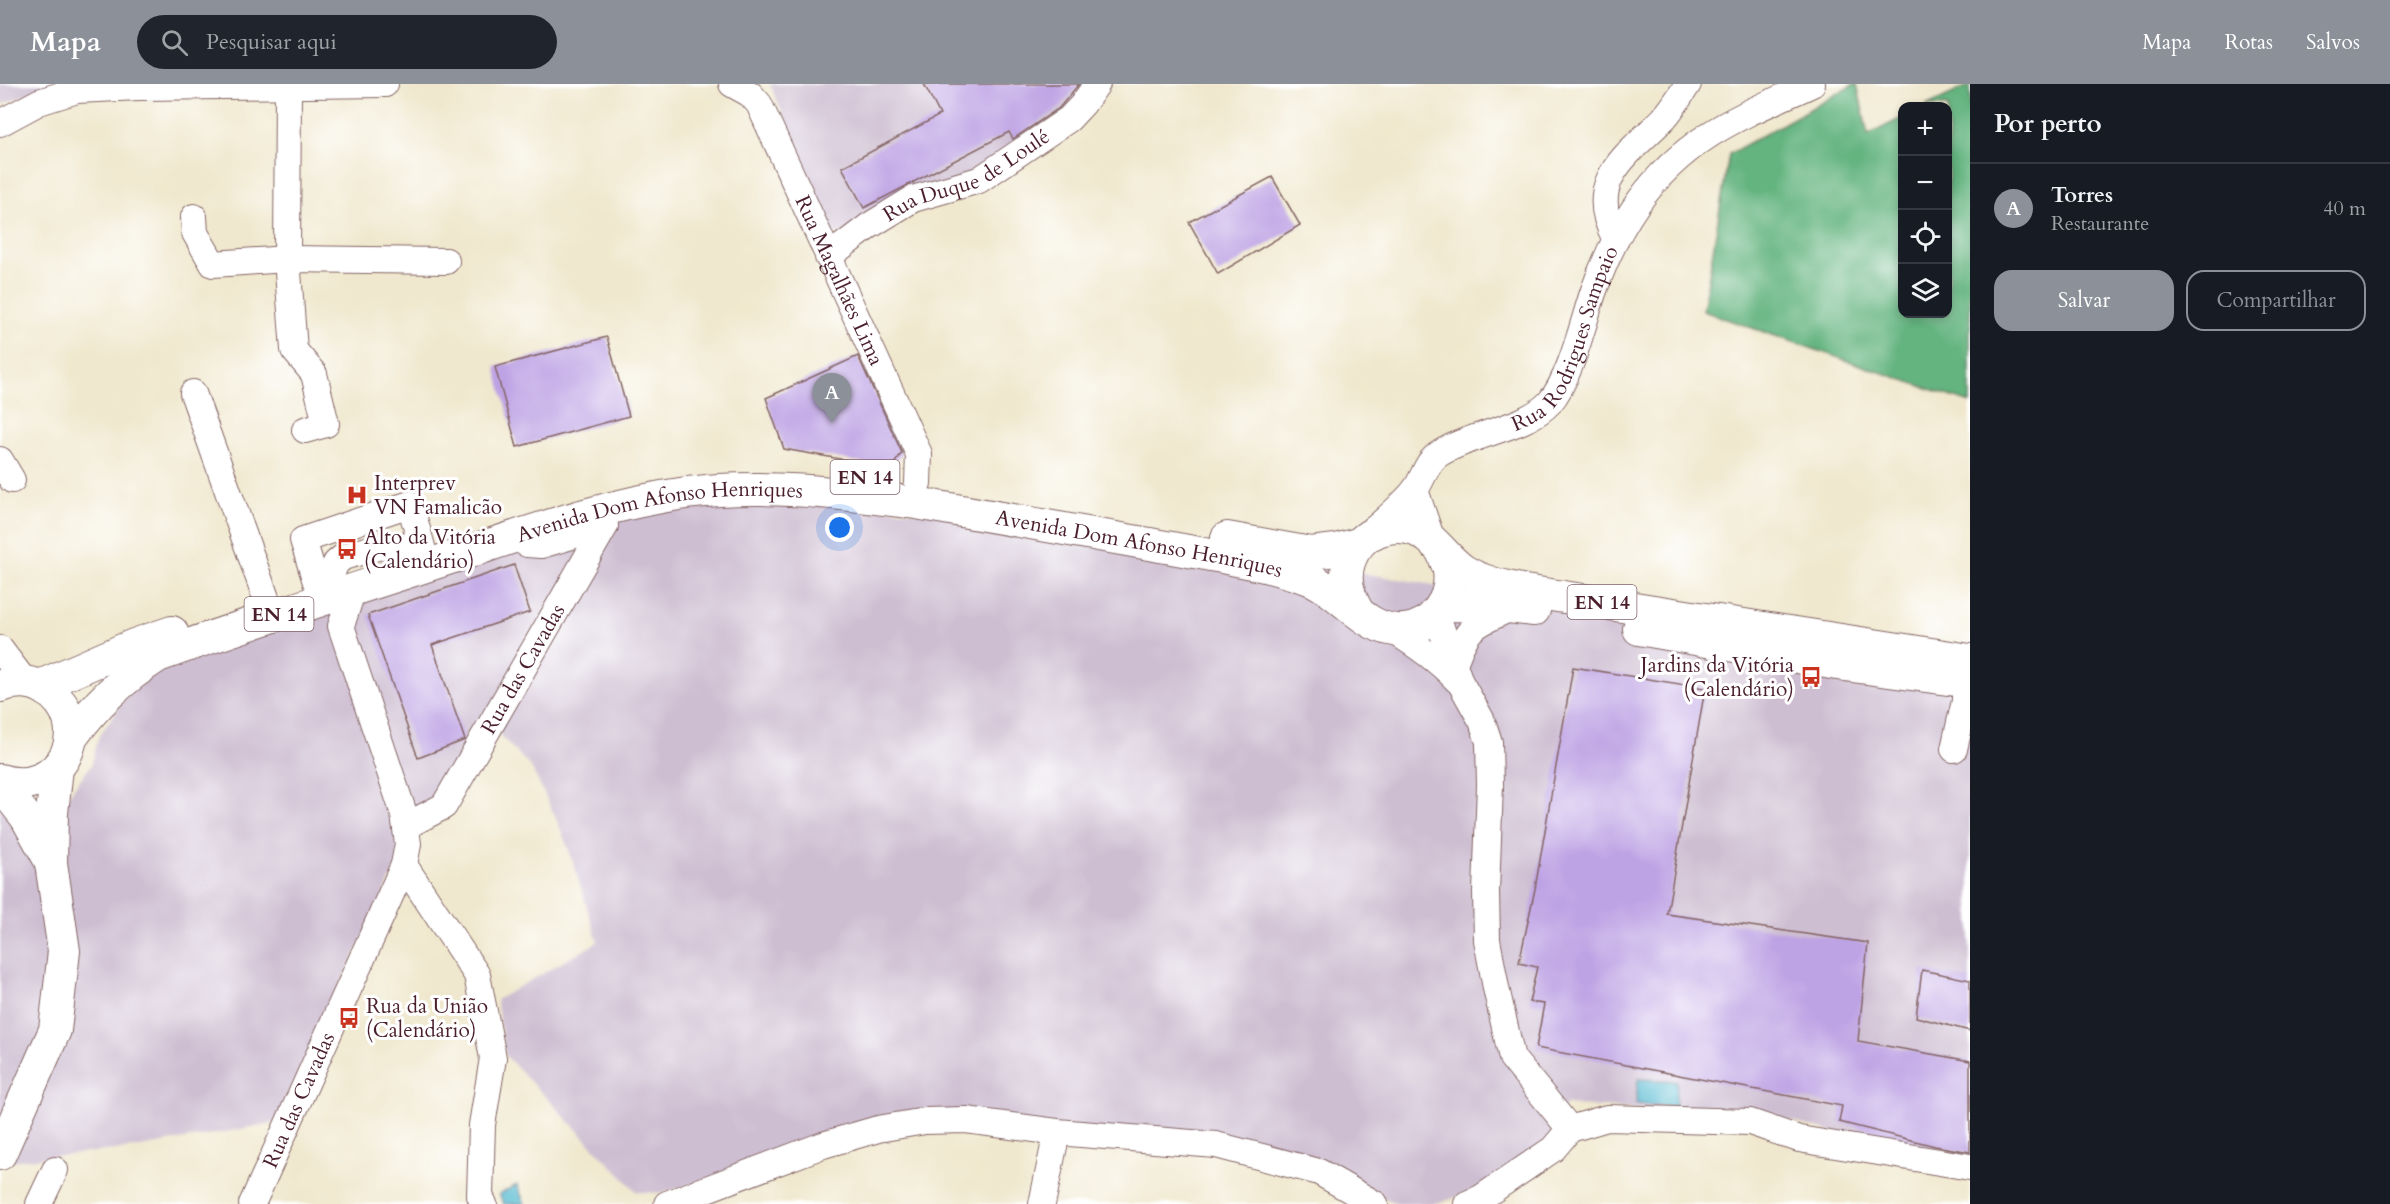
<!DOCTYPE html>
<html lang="pt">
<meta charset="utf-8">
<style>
:root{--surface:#171b24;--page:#20242c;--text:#f1f3f6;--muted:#9ea1a6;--line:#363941;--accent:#8c9099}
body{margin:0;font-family:Cardo,serif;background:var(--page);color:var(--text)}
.controls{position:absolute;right:18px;top:18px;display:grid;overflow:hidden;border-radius:12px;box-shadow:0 3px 9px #0003}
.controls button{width:54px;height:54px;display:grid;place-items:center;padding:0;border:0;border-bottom:2px solid var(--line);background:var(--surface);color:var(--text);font:30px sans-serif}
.you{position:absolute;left:840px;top:444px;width:21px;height:21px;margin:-15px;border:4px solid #fff;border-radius:50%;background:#1a73e8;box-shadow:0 0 0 9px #1a73e833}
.badge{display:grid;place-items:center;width:39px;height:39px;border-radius:50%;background:var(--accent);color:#fff;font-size:20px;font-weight:700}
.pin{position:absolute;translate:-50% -50px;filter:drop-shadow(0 2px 3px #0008)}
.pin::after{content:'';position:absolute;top:32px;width:21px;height:18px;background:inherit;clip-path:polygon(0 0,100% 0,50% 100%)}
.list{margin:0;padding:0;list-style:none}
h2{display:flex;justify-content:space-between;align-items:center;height:78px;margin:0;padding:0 24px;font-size:26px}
h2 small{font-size:20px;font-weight:400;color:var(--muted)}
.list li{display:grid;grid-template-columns:39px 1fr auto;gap:18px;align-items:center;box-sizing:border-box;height:90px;padding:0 24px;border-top:2px solid var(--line)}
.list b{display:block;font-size:22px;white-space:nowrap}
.list p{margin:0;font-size:20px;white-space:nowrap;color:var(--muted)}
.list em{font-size:20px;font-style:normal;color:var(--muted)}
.actions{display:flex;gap:12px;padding:18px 24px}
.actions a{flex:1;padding:14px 0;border:2px solid var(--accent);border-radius:18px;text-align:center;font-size:21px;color:var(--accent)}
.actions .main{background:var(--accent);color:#fff}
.icon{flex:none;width:33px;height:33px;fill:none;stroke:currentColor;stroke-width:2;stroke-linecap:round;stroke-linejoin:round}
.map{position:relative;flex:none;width:1970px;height:1120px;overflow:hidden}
header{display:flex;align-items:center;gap:36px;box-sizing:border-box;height:84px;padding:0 30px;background:var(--accent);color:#fff}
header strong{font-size:28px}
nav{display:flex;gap:33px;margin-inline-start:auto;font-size:21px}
.search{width:420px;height:54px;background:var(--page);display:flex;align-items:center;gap:15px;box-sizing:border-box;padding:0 21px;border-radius:33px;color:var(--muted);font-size:22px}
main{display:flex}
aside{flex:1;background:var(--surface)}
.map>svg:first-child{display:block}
</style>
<header>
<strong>Mapa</strong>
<div class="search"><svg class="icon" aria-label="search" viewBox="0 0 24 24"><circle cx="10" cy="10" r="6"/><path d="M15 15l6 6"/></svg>Pesquisar aqui</div>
<nav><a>Mapa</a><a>Rotas</a><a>Salvos</a></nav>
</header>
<main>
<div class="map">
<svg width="1970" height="1120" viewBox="0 0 1970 1120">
<rect width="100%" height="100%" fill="#fff"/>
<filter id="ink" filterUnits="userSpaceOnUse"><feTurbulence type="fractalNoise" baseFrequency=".0167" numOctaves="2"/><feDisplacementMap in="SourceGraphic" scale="12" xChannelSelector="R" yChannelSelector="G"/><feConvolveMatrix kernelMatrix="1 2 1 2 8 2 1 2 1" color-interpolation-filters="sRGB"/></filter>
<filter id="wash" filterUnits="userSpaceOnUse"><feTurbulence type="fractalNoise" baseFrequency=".008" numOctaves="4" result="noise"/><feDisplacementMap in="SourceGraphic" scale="24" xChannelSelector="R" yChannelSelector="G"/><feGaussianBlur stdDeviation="1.35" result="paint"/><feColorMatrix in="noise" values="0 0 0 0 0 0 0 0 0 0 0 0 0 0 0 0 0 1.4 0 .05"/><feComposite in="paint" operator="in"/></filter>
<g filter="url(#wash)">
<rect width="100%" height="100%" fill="#f0e8ce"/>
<!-- industrial -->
<g fill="#cebed1">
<polygon points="0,0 55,0 0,21"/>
<polygon points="770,0 1090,0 1076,21 974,91 839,150 831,147"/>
<polygon points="647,405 1067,440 1663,539 1970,595 1970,1076 1859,1055 1774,1033 1566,1021 1551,1055 1476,1108 1432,1120 1397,1120 1315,1080 934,1031 662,1109 637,1108 505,971 496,916 598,858 569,766 555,732 531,683 485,636 421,731 275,1039 135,1064 11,1077 0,1065 0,719 18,736 67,713 92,680 98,654 126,612 145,593"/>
</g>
<!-- forest -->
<polygon fill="#63b47f" stroke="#566a55" stroke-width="1.5" points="1855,0 1857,0 1868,51 1902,34 1902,230 1948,230 1948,22 1926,22 1970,1 1970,319 1703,227 1729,70"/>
<!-- water -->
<g fill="#52b9d0" stroke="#4e6c7e" stroke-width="1.5">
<polygon points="1638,995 1677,997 1675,1022 1636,1020"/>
<polygon points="517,1101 525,1120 504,1120 499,1110"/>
</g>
<g id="blocks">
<!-- building -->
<g fill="#bea3e4">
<polygon points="924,0 1079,0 1059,24 1013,55 1009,48 864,124 842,83 940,31"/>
<polygon points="1272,93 1300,141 1218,190 1189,138"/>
<polygon points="607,253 629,332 517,363 495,283"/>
<polygon points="858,272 902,369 891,384 784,365 766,314"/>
<polygon points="514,481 530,528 432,561 465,656 418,674 368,531"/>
<polygon points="1573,583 1705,604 1667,830 1868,859 1858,957 1970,977 1970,1068 1935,1062 1839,1038 1842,1022 1536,964 1544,920 1529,918 1537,883 1519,879 1535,805"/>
<polygon points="1922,886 1970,896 1970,947 1916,933"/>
</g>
</g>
</g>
<g filter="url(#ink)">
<use href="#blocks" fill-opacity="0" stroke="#846564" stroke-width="1.5"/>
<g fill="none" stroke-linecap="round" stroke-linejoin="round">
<defs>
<g id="minor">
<path id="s1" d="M732 0 750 10 759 20 919 370 918 399"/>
<polyline points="288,2 287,175 294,266 314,290 326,340 305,346"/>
<polyline points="0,39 39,18 77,6 139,3 385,0"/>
<polyline points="194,133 195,149 213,180 287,175 446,177"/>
<path d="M1615 154C1584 96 1628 71 1664 34 1673 24 1680 12 1688 0"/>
<path id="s2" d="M828 173 869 142 913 115 979 96 1069 35 1083 20 1097 0"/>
<polyline points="193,309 266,514"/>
<polyline points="0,376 12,396"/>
<polyline points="1415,406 1432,456"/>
<path id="s3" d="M1368 451C1383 437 1401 423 1414 407 1424 395 1425 379 1439 370 1471 349 1526 345 1550 318 1570 295 1583 239 1593 209 1616 143 1650 89 1709 51 1741 30 1778 16 1812 0"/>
<polyline points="515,453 527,460 541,461 588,447 602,428"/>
<polyline points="330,493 336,479 343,473 388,460 401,462 411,467"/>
<polyline points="316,498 303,456 410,420 422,463"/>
<polyline points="1436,529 1460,598 1482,637 1489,658 1490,701 1486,808 1487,856 1496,904 1512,974 1570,1045"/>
<path d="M1392 546C1417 561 1437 575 1457 596"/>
<polyline points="0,565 25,598"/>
<path d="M1454 580C1469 538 1474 543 1512 523"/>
<polyline points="1954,665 1965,617 1965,597"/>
<path id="s4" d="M406 742 444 722 605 442"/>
<polyline points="404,781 477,891 493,974 482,1041 480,1112 484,1120"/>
<polyline points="39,1120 55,1086"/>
<path id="s5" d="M252 1120 404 781 408 760 404 730 341 542 353 505"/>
<polyline points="667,1120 823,1061 878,1045 925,1037 966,1036 1057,1048 1216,1061 1319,1088 1375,1120"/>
<polyline points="1042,1120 1057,1048"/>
<polyline points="1467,1120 1481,1114 1553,1065 1570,1045 1607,1034 1750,1038 1799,1055 1970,1083"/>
</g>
<g id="major">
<polyline points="1227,454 1311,469 1336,466 1358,460"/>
<polyline points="1442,521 1500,522 1534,526"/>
<path d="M1358 528C1346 507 1342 488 1354 467 1370 441 1407 435 1430 455 1442 465 1450 478 1464 487 1482 498 1503 502 1525 507L1970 576"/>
<polyline points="1639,545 1837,580 1970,598"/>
<path d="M0 602C15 597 31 596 45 605 99 640 61 716 0 696"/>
<polyline points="40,602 134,561 172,548"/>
<path id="s6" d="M71 654C96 620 122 595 158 572 254 537 353 506 450 474 527 449 606 420 686 409 763 399 840 409 916 419 992 432 1068 446 1144 459 1197 469 1252 476 1304 493 1341 504 1364 550 1405 546 1433 543 1453 514 1449 487 1448 481 1445 475 1443 470"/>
<polyline points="0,700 26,733 51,778"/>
<polyline points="0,1070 55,946 64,867 51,779 52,729 57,684"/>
</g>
</defs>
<!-- minor casing -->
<use href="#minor" stroke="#846564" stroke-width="28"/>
<!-- major casing -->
<use href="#major" stroke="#846564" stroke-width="34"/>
<!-- minor -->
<use href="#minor" stroke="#fff" stroke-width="26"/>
<!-- major -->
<use href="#major" stroke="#fff" stroke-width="32"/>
</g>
</g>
<!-- icons -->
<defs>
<symbol id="hospital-bare" viewBox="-9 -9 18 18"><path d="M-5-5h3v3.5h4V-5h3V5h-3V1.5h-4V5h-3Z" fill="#c8321e" stroke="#fff" stroke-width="2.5" paint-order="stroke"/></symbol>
<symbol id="bus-bare" viewBox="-9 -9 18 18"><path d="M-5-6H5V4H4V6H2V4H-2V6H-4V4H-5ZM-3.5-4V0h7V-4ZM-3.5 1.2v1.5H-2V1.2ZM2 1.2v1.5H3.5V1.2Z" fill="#c8321e" stroke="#fff" stroke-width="2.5" paint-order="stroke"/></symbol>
</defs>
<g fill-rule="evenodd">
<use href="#hospital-bare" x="342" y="396" width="30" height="30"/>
<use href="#bus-bare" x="332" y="450" width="30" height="30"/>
<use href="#bus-bare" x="1796" y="578" width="30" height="30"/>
<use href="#bus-bare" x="334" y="919" width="30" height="30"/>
</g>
<g text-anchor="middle" stroke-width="6" stroke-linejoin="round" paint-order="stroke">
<!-- shield labels -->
<g fill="#fff" stroke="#80626b" stroke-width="1.5">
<rect x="830.5" y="376" width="69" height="34" rx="4.5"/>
<rect x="1567.5" y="501" width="69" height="34" rx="4.5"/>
<rect x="244.5" y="513" width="69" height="34" rx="4.5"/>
</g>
<g font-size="20" font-weight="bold" fill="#4a1f2b">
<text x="865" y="400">EN 14</text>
<text x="1602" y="525">EN 14</text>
<text x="279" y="537">EN 14</text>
</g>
<!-- street labels -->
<g font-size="21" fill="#4a1f2b" stroke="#fff">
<text dy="7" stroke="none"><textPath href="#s2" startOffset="162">Rua Duque de Loulé</textPath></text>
<text dy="7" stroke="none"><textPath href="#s1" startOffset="228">Rua Magalhães Lima</textPath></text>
<text dy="7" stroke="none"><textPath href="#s3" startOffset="294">Rua Rodrigues Sampaio</textPath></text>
<text dy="7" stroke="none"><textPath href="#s6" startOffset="645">Avenida Dom Afonso Henriques</textPath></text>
<text dy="7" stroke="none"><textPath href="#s6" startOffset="1131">Avenida Dom Afonso Henriques</textPath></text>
<text dy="7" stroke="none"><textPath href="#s4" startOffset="201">Rua das Cavadas</textPath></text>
<text dy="7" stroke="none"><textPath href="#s5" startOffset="114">Rua das Cavadas</textPath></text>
</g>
<!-- poi labels -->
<g font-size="21" fill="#4a1f2b" stroke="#fff" text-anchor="start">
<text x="374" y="406">Interprev<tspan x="374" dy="24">VN Famalicão</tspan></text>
<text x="364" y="460">Alto da Vitória<tspan x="364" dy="24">(Calendário)</tspan></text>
<text x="1794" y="588" text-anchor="end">Jardins da Vitória<tspan x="1794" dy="24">(Calendário)</tspan></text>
<text x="366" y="929">Rua da União<tspan x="366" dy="24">(Calendário)</tspan></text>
</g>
</g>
</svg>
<div class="controls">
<button>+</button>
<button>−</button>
<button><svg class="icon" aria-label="locate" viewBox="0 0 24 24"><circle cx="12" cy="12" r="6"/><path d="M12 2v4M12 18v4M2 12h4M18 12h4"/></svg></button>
<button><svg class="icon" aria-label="layers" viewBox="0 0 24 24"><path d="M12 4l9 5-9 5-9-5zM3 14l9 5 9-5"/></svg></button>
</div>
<div class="you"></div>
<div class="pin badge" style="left:832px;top:339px">A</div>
</div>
<aside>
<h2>Por perto<small></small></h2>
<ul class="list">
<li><span class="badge">A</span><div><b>Torres</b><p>Restaurante</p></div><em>40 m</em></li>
</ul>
<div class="actions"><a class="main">Salvar</a><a>Compartilhar</a></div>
</aside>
</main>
